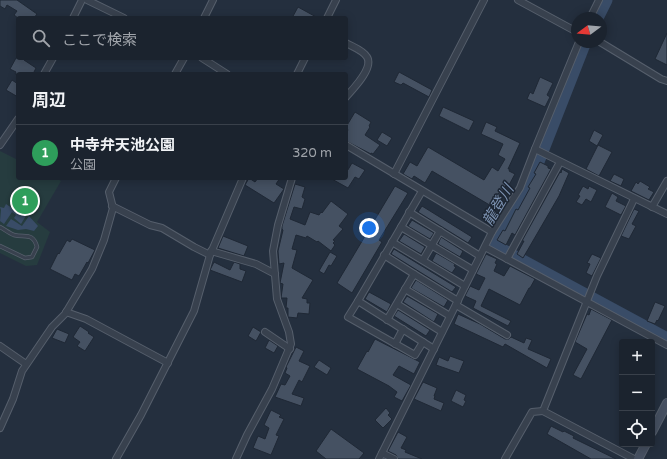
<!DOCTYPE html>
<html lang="ja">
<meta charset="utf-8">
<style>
:root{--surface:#1b232e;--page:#242b36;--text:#f1f3f6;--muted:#a0a4aa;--line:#39404a;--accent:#ea580c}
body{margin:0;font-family:"Varela Round","Noto Sans JP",sans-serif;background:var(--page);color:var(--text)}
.controls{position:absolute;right:12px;bottom:12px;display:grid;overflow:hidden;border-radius:4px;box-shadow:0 2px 10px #0003}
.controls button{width:36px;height:36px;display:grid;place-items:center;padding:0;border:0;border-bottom:1px solid var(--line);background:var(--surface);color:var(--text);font:20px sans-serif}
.compass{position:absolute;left:571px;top:12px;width:36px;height:36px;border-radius:50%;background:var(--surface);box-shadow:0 2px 10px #0003;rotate:254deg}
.you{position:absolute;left:369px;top:228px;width:14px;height:14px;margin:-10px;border:3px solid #fff;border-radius:50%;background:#1a73e8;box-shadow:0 0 0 6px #1a73e833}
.badge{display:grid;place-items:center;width:26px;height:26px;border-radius:50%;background:var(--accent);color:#fff;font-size:13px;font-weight:700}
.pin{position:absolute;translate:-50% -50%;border:2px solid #fff;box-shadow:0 1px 4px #0006}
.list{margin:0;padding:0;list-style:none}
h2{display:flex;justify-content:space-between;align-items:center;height:52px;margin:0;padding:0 16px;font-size:17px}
h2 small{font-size:13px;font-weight:400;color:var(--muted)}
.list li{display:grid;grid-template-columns:26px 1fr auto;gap:12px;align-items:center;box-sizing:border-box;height:56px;padding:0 16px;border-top:1px solid var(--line)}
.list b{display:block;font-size:15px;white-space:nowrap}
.list p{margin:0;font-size:13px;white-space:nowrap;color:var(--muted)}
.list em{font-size:13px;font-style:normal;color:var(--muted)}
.icon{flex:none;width:22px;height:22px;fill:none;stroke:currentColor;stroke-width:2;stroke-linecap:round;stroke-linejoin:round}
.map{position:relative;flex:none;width:667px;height:459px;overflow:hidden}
.search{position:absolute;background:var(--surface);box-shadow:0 2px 10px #0003;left:16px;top:16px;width:332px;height:44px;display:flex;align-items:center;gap:10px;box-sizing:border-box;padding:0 14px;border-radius:4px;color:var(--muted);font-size:15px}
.panel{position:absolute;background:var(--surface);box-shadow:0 2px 10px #0003;left:16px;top:72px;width:332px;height:108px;border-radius:4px}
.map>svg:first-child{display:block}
</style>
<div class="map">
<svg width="667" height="459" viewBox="0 0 667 459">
<rect width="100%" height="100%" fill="#242f3e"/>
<!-- green -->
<polygon fill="#263c3f" points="0,151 18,160 18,178 56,178 61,181 37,222 50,232 37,265 26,266 0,253"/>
<!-- water -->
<g fill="#394c67">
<polygon points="6,204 15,210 16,208 27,214 21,224 14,218 16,215 12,212 4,224 0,221 1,210 0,207 4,208"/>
<polygon points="29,216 38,226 34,231 26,229 18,230 6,226 11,219 22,226"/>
</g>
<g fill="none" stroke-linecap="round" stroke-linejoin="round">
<!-- river -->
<g stroke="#394c67" stroke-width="13">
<polyline points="597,18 606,0"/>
<polyline points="585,42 527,190 493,245 667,339"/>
</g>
</g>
<!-- building -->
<g fill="#455162" stroke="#1f2835">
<polygon points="0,0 17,0 37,14 34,18 18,18 14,15 17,11 7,5 5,9 0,6"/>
<polygon points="298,7 318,18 292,18"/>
<polygon points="667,33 667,65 655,59"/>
<polygon points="16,58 25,58 24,60 36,68 33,74 15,74 16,72 10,69"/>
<polygon points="399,72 432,90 429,97 403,83 401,85 394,82"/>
<polygon points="540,77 553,83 547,95 550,97 545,107 527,99 530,92 533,94"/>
<polygon points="12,80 18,84 18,97 6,90"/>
<polygon points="443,107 474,121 469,131 439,116"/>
<polygon points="355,112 371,122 369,126 370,127 365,135 380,145 373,154 371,153 371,154 346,141 346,133 348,130 346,127"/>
<polygon points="486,122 497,127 495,131 520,143 508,169 510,169 509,171 515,174 509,185 507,184 493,207 432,171 425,183 414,176 412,179 403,174 410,162 417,166 428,147 484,180 492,167 498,171 505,159 498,155 503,144 481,134"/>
<polygon points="594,130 603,135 597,146 589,141"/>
<polygon points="382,132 392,138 387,146 377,140"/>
<polygon points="598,145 612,152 599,176 586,169"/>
<polygon points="540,162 548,166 548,168 551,169 515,235 512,233 506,245 497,240 503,230 505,231 516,209 518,210 530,188 528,187 536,174 534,173"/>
<polygon points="352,163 365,170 359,179 355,177 348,188 330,178 346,178 346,173"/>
<polygon points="562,169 569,173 559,196 523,258 517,254 524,241 522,241 560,172 561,173"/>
<polygon points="614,174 624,179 621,186 610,181"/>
<polygon points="249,178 255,182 258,178 280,178 276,184 284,189 274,203 245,185"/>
<polygon points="640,181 650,187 648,189 654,192 649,200 631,191 636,182 638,184"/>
<polygon points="295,184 305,187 302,197 305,199 302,209 294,207 290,219 305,225 310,212 319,215 321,212 322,213 331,201 348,214 339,226 343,229 333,240 335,241 333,243 335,245 331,251 318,241 317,242 307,236 306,238 296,235 292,249 297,250 292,268 313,280 302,298 307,299 307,303 310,303 309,314 298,313 297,318 288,317 288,308 286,308 287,298 281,298 283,284 280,283 284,263 279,264 278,251 283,230 282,229 282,226"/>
<polygon points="395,186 408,193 379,240 382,242 352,293 337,283"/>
<polygon points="583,186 588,189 589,186 597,190 591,202 586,199 582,205 576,202 580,196 578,195"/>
<polygon points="612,193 618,197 616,201 626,206 621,215 605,207"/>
<polygon points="422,206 472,237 468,243 418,212"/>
<polygon points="634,209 639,211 632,224 636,226 629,239 621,236"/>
<polygon points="412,220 434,233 430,239 408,226"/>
<polygon points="404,234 425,247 421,254 399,241"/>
<polygon points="223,236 248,246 244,256 218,248"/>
<polygon points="441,237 463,251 460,257 438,244"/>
<polygon points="72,239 95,250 88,263 87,262 79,276 75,274 72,280 50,269 58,253 59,254 67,240 70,242"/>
<polygon points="394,249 456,287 452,292 391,254"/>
<polygon points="330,252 337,256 331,266 329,265 324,274 319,271"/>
<polygon points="436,253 455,264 454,266 456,267 452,273 432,261"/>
<polygon points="486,254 497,259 495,263 497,264 494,271 504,276 510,266 535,279 530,288 529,288 520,305 489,289 481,306 511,321 508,326 473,308 476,301 465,296 470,286 479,290 485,278 476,274"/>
<polygon points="592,254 601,258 592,276 586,273 590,264 587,263"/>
<polygon points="214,262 230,270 234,262 240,264 240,269 246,271 242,282 210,270"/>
<polygon points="416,280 448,300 444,307 411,288"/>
<polygon points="369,292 391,304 387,312 365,299"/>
<polygon points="407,296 438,314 434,322 403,302"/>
<polygon points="655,302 665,306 658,321 657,320 655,324 647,321"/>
<polygon points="591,309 612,320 581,379 573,375 587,349 575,342 587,314 589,315"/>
<polygon points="398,310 430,330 426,336 394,316"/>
<polygon points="458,314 480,324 505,339 509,339 511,337 524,343 526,338 532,340 528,349 551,359 547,368 505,344 503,347 454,324"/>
<polygon points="80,326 89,332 88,333 94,337 85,351 77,346 80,342 73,337"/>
<polygon points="253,327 261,332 256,341 248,336"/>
<polygon points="57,329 69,334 65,343 52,338"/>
<polygon points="375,339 420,362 414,374 399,366 393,375 411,385 402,401 394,397 397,392 389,386 357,369 367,351 368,352"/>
<polygon points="269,340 278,346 274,353 265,348"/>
<polygon points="296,347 304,351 299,361 310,366 302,382 299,380 292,394 304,398 301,406 275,397 281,384 285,385 290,376 285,373 287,368 286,367"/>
<polygon points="450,356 464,361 459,373 436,365 439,357 448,361"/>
<polygon points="319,360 331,368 327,375 314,367"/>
<polygon points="423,382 437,388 434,396 435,396 434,399 444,403 441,411 414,399"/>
<polygon points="456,390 466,395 464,400 466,401 463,407 451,401"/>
<polygon points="386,408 390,413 388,415 392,419 383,428 375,420"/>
<polygon points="271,410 281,415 279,417 284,419 276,435 279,436 271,455 253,448 258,436 265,439 269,428 264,425"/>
<polygon points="551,426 563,432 564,431 574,436 573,438 616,459 591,459 547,434"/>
<polygon points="331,429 364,453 359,459 326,459 316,451"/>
<polygon points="398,432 407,437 401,448 406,450 405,452 422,459 398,459 396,455 388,451"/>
</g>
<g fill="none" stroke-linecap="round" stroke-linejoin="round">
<defs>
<path id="lane" d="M0 227C4 229 9 233 14 235 25 238 33 232 37 247L32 257 25 258 0 246"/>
<g id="street">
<polyline points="87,0 124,18"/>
<polyline points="518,0 577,32"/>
<polyline points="73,18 82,0"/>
<polyline points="204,18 213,0"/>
<polyline points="327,18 336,0"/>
<polyline points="590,18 599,0"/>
<polyline points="600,42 661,79 667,81"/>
<path d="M346 43C353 47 363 50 367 57 374 68 353 89 346 97"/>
<polyline points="202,58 227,74"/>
<polyline points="44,74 53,58"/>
<polyline points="175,74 184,58"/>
<polyline points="297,74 305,58"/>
<polyline points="0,145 18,119"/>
<polyline points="346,145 492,232"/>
<polyline points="535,149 667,214"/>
<polyline points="394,174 484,0"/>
<polyline points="422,191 358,301 434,349"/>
<polyline points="634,199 597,276 543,411 634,459"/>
<polyline points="112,206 150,225 162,228 194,247 210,255"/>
<polyline points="652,207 667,181"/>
<polyline points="409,212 480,256"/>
<polyline points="401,227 473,270"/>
<polyline points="392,242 465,286"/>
<polyline points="485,247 667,345"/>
<polyline points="211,251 256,264 275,274"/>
<polyline points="384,255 414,274 387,320"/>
<polyline points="507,259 560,162"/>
<polyline points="423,260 440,231"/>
<polyline points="414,274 458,301"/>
<polyline points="405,289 450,316"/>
<polyline points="358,301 348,317 415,355 423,342"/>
<polyline points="397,304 442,332"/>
<polyline points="456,305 507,335"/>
<polyline points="66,312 86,319 168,363"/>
<polyline points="265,332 290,349"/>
<polyline points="395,344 403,329"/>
<polyline points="0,346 26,364"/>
<polyline points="0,428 13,399 22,371 52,327 65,314 92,269 104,240 113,208 109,192 116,178"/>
<polyline points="382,453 394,459"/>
<polyline points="116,459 141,415 194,311 210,255 243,178"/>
<polyline points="236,459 247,435 272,389 291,344 289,332 277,299 273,251 278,225 292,178"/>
<polyline points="379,459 492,232 520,188 535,149 579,42"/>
<polyline points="505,459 532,412 543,411"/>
</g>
<g id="secondary">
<polyline points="652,432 667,403"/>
<polyline points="638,459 646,444"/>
</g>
</defs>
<!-- lane casing -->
<use href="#lane" stroke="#565f6c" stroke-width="4.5"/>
<!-- street casing -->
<use href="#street" stroke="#565f6c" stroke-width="8"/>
<!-- secondary casing -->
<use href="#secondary" stroke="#565f6c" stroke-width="10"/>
<!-- lane -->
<use href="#lane" stroke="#38414e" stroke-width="3"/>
<!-- street -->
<use href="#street" stroke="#38414e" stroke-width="6"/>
<!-- secondary -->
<use href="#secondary" stroke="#465061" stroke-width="8"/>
</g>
<g text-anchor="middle" stroke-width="3" stroke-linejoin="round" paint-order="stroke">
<!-- water labels -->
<g font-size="15" font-style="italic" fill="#7c92b1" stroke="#1d2633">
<text transform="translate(498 205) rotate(-59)" y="5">龍登川</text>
</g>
</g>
</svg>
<div class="controls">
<button>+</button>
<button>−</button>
<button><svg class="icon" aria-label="locate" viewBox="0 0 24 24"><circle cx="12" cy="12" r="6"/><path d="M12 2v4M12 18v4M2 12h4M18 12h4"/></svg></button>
</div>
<svg class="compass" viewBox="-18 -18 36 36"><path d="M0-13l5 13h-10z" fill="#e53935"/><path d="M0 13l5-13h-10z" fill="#a0a4aa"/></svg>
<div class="you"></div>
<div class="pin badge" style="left:25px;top:201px;background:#2e9e5b">1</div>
<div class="search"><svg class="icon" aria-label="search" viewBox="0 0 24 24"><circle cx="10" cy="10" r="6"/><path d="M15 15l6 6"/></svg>ここで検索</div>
<section class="panel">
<h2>周辺<small></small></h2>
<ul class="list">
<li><span class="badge" style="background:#2e9e5b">1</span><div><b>中寺弁天池公園</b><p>公園</p></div><em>320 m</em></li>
</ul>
</section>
</div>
